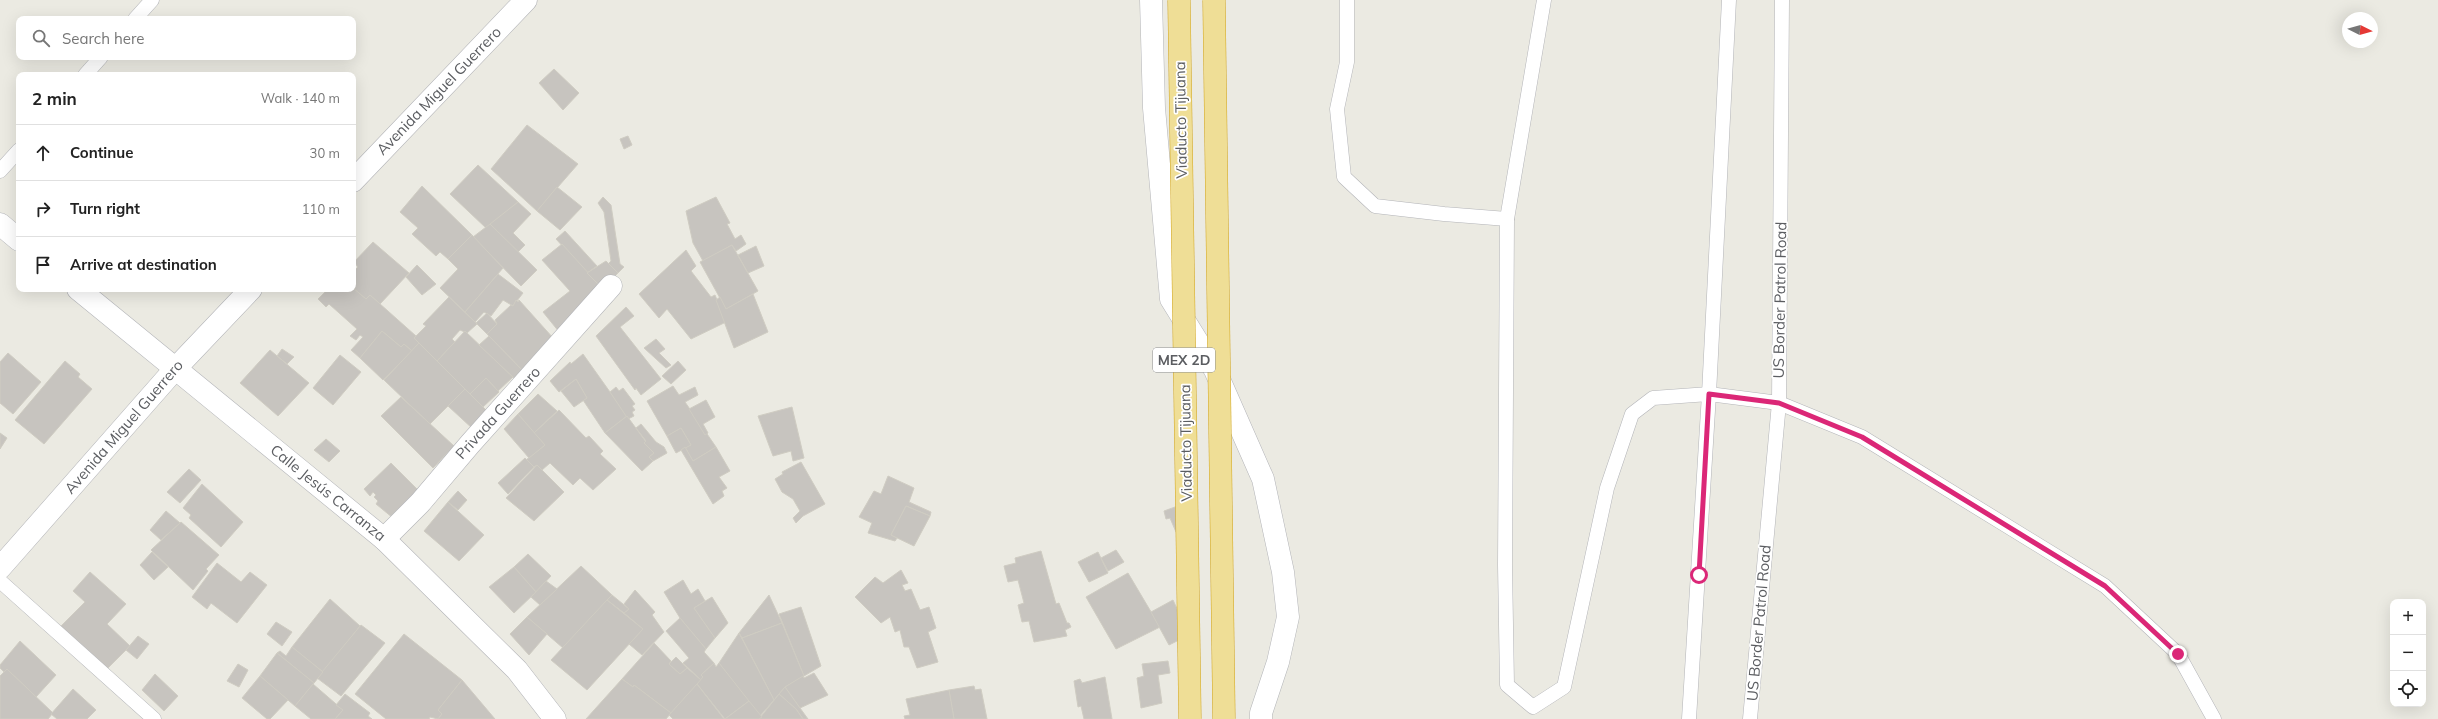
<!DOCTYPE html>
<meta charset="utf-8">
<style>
:root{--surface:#fff;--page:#f6f6f6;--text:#222;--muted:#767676;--line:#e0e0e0}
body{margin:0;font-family:Mulish,sans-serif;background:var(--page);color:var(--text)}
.controls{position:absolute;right:12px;bottom:12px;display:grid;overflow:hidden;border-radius:8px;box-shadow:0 4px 16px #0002}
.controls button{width:36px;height:36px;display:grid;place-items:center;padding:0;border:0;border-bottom:1px solid var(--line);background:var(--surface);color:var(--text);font:20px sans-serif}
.compass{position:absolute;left:2342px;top:12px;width:36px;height:36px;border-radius:50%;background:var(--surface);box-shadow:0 4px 16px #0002;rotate:95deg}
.stop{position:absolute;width:12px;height:12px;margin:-9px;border:3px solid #db2777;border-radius:50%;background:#fff}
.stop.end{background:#db2777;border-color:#fff;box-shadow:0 1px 4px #0008}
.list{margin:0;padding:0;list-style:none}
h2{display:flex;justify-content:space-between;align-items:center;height:52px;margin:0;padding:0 16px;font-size:17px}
h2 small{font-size:13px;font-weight:400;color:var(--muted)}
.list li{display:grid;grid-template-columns:26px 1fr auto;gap:12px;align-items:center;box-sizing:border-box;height:56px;padding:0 16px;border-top:1px solid var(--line)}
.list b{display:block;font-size:15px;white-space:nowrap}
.list em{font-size:13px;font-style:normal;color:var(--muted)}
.icon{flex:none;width:22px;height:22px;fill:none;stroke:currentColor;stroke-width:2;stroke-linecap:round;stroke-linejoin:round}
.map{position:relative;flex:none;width:2438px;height:719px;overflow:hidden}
.search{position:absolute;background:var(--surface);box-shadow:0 4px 16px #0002;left:16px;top:16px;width:340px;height:44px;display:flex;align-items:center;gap:10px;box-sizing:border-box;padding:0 14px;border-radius:8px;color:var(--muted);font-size:15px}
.panel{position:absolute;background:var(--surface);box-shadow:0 4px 16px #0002;left:16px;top:72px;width:340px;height:220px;border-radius:8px}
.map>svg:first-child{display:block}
</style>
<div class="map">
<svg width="2438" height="719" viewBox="0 0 2438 719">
<rect width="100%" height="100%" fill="#ebeae2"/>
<!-- building -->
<g fill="#c7c4bf" stroke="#cfccc2">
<polygon points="554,69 579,93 563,110 539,83"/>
<polygon points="527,125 578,164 537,211 491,169"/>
<polygon points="628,136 632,145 624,149 620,139"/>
<polygon points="478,165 518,202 486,228 450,194"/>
<polygon points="422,186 472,235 448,259 440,252 436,256 412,234 418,228 400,212"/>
<polygon points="557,187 582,207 560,230 537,211"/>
<polygon points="603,197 611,205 620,264 624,267 618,273 608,264 611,261 604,212 598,203"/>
<polygon points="716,197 730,223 727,224 735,239 741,235 746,244 736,251 732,245 703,261 693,243 686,211"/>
<polygon points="518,202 531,214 513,233 525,245 518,252 490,224"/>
<polygon points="490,224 537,270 521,286 473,237"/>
<polygon points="565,231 597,266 587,273 556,239"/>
<polygon points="472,235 503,268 465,312 440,288 458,269 448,259"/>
<polygon points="373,242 409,273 380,304 370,295 366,299 353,288 355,277 353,272 358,267 354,262"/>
<polygon points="562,244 602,288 560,333 543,312 570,291 542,260"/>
<polygon points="732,245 758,291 726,309 700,262"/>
<polygon points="756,246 764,266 748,273 738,255"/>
<polygon points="686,250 696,266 691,271 711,297 715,295 726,322 691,339 667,309 659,318 639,294"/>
<polygon points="606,261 618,273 602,288 587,273"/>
<polygon points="417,265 436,284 422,295 406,277"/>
<polygon points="498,274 523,293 513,306 503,300 491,316 484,312 475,322 465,312"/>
<polygon points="353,288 366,299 370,295 416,336 414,338 419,343 412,351 404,344 401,347 382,331 360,358 351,350 363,337 360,335 356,340 350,336 357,329 329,304 326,307 318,299 328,289"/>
<polygon points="753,294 768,332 734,348 716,300 720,297 726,309"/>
<polygon points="449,297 477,324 467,333 460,330 452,339 455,342 437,361 414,338 426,326 423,324"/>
<polygon points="516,300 518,302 519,300 554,339 523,371 487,334 497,324 495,320 511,305 513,306"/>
<polygon points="626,307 634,316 620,327 661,379 641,395 636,388 635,390 596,336"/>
<polygon points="487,313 497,324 487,334 476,323"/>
<polygon points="382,331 401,347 404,344 412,351 383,380 360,358"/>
<polygon points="465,331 513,377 498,391 486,378 470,394 437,361"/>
<polygon points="489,336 523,371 516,380 479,345"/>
<polygon points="656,339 665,349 659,353 671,365 666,368 644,348"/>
<polygon points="419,343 465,389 430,424 384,380"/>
<polygon points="282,349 294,357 287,364 277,356"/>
<polygon points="270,350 309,383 278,416 240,383"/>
<polygon points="8,353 41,382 13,414 0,403 0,362"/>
<polygon points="583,354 627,416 605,433 583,400 587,398 576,379 559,392 550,381 570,362 571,364"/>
<polygon points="340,355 361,372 333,405 313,388"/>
<polygon points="65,361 80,374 78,377 92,389 44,444 15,420"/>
<polygon points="678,361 686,370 671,384 662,376"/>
<polygon points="486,378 499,392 483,407 470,394"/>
<polygon points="576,379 587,398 574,407 561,391"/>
<polygon points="673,386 679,395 695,387 698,395 685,402 716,447 693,461 685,447 691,445 681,428 667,436 647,401"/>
<polygon points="616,387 619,391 623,388 635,404 632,406 635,410 632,412 634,416 628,419 610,392"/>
<polygon points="465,389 488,412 473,429 448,406"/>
<polygon points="538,394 557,411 534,433 518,414"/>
<polygon points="401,397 454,446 433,468 381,416"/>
<polygon points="706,400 715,417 703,424 708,433 705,435 689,409"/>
<polygon points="792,407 804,458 793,461 791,451 773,456 758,416"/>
<polygon points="559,410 586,438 589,436 603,451 600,454 616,469 593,490 580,478 573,485 550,463 542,470 537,465 534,467 526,460 545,445 534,433"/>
<polygon points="518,414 545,445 529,458 504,429"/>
<polygon points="627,416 654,453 649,457 653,461 642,471 605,433"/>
<polygon points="641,424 656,442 664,447 667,453 653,461 649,457 654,453 644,443 646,441 636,428"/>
<polygon points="681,428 691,445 676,453 667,436"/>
<polygon points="0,433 7,438 0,449"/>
<polygon points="326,439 340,451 329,462 314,450"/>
<polygon points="685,447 693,461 716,447 730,471 719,477 727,488 722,491 724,496 713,504 681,450"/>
<polygon points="525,458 534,467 508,494 498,483"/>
<polygon points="801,462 825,504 803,516 796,523 793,518 800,511 793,499 782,492 775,479 783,474 782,472"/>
<polygon points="391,463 418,490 393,518 376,504 378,501 374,497 376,495 373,492 370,496 364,489"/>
<polygon points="537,465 564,492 534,521 506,498"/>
<polygon points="189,469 201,480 180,503 167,492"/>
<polygon points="888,476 914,488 909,502 931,512 930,516 906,506 891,535 897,538 895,541 868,533 872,523 859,517 874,491 881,494"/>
<polygon points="202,484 243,522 221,547 189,518 191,515 183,508"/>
<polygon points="458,491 467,500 458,510 448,502"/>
<polygon points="448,502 484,535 459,561 424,531"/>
<polygon points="1186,503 1194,527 1176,532 1170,518 1166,519 1164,511"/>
<polygon points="906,506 930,516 914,546 891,535"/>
<polygon points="166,511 180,523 161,540 150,530"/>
<polygon points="181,522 219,555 206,569 208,571 193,590 151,550"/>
<polygon points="1116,550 1124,562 1108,571 1101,558"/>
<polygon points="1041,551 1056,604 1059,603 1067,623 1069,623 1071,627 1065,630 1067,636 1034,642 1029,621 1022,622 1018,605 1024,603 1018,580 1008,582 1004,566 1016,563 1015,558"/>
<polygon points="152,552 168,567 154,580 140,565"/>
<polygon points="1098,552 1108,573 1089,582 1078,562"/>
<polygon points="528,554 551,576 536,592 514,567"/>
<polygon points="217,563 241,582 250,572 267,585 237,623 211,603 207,609 192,597"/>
<polygon points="581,566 612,595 563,648 527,617"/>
<polygon points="514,567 536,592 514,613 489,587"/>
<polygon points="901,570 908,583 902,585 905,591 911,589 920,610 929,607 936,628 928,632 938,662 917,668 909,647 904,647 900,630 895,632 890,617 881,623 855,597 875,577 883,583"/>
<polygon points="90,572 126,604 107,624 130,646 107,669 60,627 85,602 73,591"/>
<polygon points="1128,573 1160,627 1116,649 1086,597"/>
<polygon points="683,580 691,594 698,589 705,601 694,608 715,638 706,649 680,618 664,592"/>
<polygon points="546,581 557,589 540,605 531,597"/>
<polygon points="635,590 655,612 652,615 664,632 642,655 629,644 643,629 624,613 629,609 624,604"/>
<polygon points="612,595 629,609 624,613 607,600"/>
<polygon points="769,595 782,623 742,638 739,633"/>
<polygon points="712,597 728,623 715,638 694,608"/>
<polygon points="330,599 360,626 323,672 292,647"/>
<polygon points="607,600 643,629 587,690 551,660"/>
<polygon points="1173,600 1189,635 1169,645 1151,612"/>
<polygon points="801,607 821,666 804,676 779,614"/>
<polygon points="527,617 547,634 529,655 510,634"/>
<polygon points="680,618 706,649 704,652 714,663 701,675 703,677 701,680 683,663 689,658 666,631"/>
<polygon points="276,622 292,632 282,646 267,634"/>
<polygon points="782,623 804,676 785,687 774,700 742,638"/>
<polygon points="361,625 385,643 341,696 317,678"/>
<polygon points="739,633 774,700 760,716 719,663"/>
<polygon points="404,634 462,680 438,710 442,714 438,719 430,717 429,719 386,719 355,694"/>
<polygon points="138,636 149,644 137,659 126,650"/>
<polygon points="20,641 56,675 36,697 7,669 4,672 0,668 0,665"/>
<polygon points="654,643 671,661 669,664 680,674 687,668 701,680 671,713 634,685 633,687 622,679"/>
<polygon points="292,647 323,672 314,683 277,653 280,651 286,656"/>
<polygon points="277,653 314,683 295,706 260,676"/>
<polygon points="676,657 687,668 680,674 669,664"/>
<polygon points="1168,661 1170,673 1158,675 1162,703 1141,708 1137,678 1144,676 1142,664"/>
<polygon points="714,663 716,667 719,663 749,701 725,719 697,684 703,677 701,675"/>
<polygon points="238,664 248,670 239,687 227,681"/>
<polygon points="7,669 53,713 48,719 0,719 0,676"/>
<polygon points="814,673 828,695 800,708 785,687 803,676 804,678"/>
<polygon points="155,674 178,696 164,711 142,690"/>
<polygon points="260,676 288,700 270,719 267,719 242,698"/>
<polygon points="1105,677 1112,719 1084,719 1081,706 1078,707 1074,681 1080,679 1082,683"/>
<polygon points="622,679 633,687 634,685 671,713 666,719 586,719"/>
<polygon points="462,680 495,719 438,719 442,714 438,710"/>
<polygon points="313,684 343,710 335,719 311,719 295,706"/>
<polygon points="697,684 724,719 673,719 669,715"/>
<polygon points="974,686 975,690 981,689 987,719 954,719 949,690"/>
<polygon points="785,687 800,708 808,719 803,719 796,709 779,694"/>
<polygon points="73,689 96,710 87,719 57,719 51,714"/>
<polygon points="949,690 954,719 905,719 904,716 910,715 906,699"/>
<polygon points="345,694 370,713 368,716 372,719 335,719 343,710 336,705"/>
<polygon points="779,694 796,709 803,719 759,719"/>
<polygon points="749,701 762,717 759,719 725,719"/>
</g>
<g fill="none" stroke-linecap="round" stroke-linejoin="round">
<defs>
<g id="lane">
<polyline points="1347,0 1347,62 1337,109 1344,177 1375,206 1444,214 1507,219"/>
<polyline points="1544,0 1507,219 1505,565 1507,685 1533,707 1564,687 1607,488 1632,414 1653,398 1709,394 1779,403 1862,437 2105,586 2178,654 2214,719"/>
<polyline points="135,19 152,0"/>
<polyline points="85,75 101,57"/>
<polyline points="0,171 19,150"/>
<polyline points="0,581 154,719"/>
<polyline points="1689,719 1709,394 1729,0"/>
<polyline points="1750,719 1779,403 1782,0"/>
</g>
<g id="street">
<polyline points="1151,0 1154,108 1171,299 1215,370 1263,479 1283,572 1288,617 1278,662 1261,713 1261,719"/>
<polyline points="353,181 526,0"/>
<polyline points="0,224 19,240"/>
<polyline points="78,289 384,539 517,670 555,719"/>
<polyline points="384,539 420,503 470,444 611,286"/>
<polyline points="0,568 175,369 251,289"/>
</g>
</defs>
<!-- lane casing -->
<use href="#lane" stroke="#b3b4b8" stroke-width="15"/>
<!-- street casing -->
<use href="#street" stroke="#b3b4b8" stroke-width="23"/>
<!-- lane -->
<use href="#lane" stroke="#fff" stroke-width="14"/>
<!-- street -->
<use href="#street" stroke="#fff" stroke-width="22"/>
<defs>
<g id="highway-bridge">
<polyline points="1179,0 1190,719"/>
<polyline points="1214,0 1224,719"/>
</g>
</defs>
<!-- highway-bridge casing -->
<use href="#highway-bridge" stroke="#d2a51c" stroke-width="23" stroke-linecap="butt"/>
<!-- highway-bridge -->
<use href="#highway-bridge" stroke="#efde96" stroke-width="22"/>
</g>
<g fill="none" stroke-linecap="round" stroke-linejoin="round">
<!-- route -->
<polyline stroke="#db2777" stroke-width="5" points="1699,575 1709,394 1779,403 1862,437 2105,586 2178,654"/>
</g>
<g text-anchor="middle" stroke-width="3.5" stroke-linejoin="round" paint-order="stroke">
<!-- shield labels -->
<rect fill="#fff" stroke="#8c8e90" stroke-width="1" x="1153" y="348" width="62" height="24" rx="3"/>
<g font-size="14" font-weight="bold" fill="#5b5d61">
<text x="1184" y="365">MEX 2D</text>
</g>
<!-- street labels -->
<g font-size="15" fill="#5b5d61" stroke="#fff">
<text transform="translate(439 91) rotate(-46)" y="5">Avenida Miguel Guerrero</text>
<text transform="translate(1181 120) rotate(-91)" y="5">Viaducto Tijuana</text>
<text transform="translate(1780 300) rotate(-89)" y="5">US Border Patrol Road</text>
<text transform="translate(498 413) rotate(-48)" y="5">Privada Guerrero</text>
<text transform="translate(124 427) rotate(-49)" y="5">Avenida Miguel Guerrero</text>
<text transform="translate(1186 443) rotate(-91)" y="5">Viaducto Tijuana</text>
<text transform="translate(328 493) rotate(39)" y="5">Calle Jesús Carranza</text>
<text transform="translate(1759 623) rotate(-85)" y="5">US Border Patrol Road</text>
</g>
</g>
</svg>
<div class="controls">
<button>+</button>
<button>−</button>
<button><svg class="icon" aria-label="locate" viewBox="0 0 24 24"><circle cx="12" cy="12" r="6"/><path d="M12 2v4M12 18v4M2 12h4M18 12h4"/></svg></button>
</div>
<svg class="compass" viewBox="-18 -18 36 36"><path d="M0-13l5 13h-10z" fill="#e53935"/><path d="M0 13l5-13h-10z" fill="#767676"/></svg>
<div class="stop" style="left:1699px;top:575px"></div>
<div class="stop end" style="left:2178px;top:654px"></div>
<div class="search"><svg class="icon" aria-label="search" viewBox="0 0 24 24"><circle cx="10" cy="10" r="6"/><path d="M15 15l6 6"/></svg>Search here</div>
<section class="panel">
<h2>2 min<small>Walk · 140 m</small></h2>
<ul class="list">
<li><svg class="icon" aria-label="ahead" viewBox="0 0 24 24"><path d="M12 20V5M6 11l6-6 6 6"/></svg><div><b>Continue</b></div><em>30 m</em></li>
<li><svg class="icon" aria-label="right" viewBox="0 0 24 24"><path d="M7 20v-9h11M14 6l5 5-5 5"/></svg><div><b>Turn right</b></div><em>110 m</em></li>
<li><svg class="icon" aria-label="arrive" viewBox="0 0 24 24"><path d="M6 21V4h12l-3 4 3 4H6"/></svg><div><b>Arrive at destination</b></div></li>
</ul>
</section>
</div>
